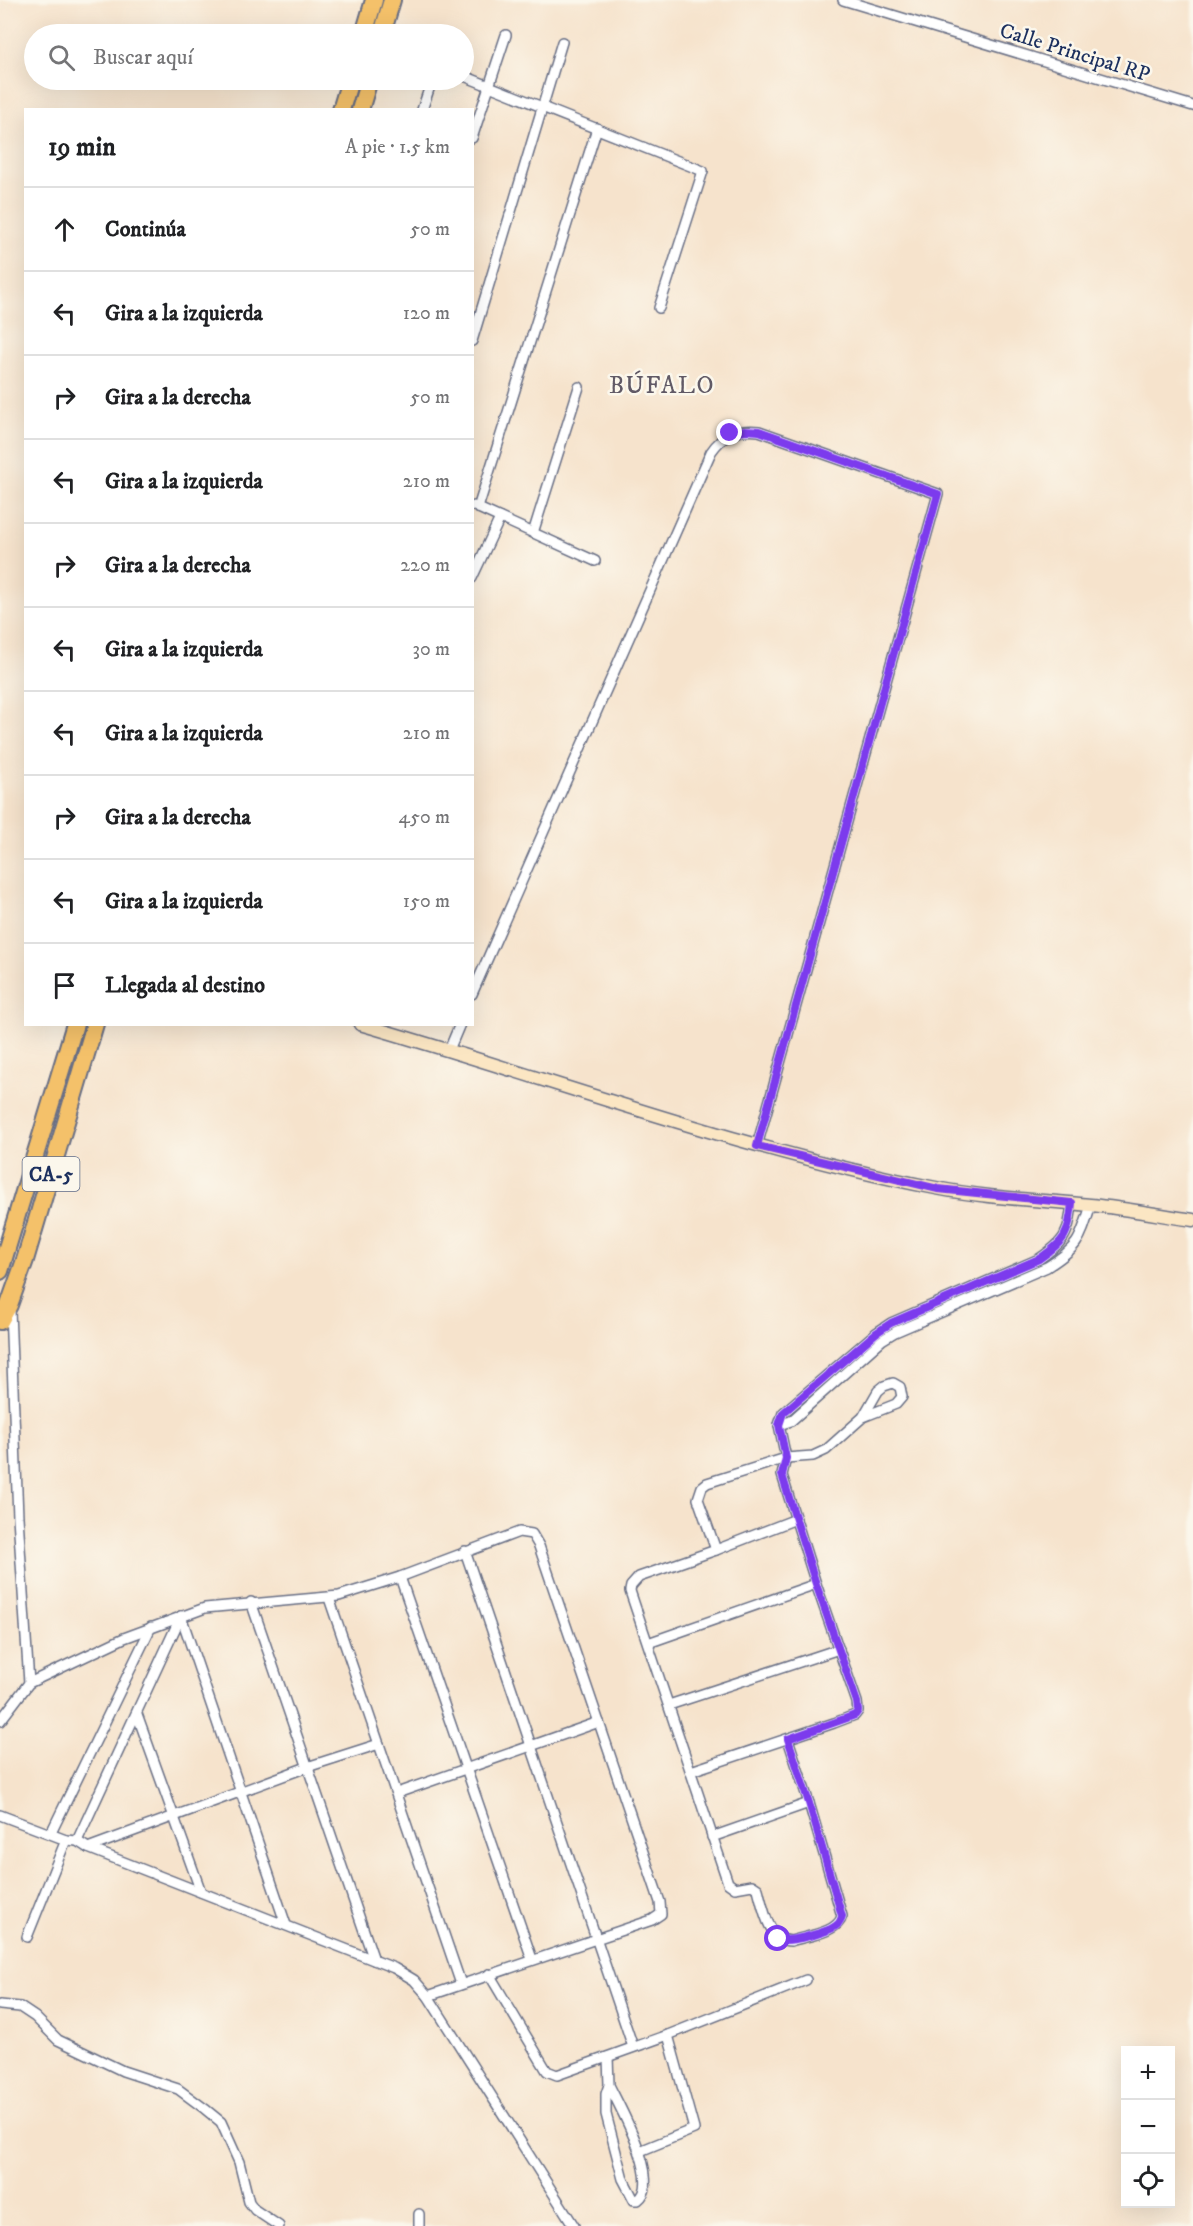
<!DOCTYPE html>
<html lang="es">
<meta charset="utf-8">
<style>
:root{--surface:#fff;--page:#f2f2f2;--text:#202124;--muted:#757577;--line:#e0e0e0}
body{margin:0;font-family:"IM FELL DW Pica",serif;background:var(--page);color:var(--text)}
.controls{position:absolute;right:18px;bottom:18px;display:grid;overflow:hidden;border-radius:0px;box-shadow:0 6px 24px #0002}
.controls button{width:54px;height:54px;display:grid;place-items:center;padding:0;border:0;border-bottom:2px solid var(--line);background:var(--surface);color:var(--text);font:30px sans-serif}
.stop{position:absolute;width:18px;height:18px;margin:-14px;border:4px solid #7c3aed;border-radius:50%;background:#fff}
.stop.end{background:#7c3aed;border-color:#fff;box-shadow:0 2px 6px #0008}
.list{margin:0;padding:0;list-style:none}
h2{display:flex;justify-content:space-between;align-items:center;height:78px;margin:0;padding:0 24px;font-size:26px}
h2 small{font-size:20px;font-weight:400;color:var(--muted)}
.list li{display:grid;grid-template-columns:39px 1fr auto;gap:18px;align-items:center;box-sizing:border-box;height:84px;padding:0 24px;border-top:2px solid var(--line)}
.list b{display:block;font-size:22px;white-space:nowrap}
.list em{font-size:20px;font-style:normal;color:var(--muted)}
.icon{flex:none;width:33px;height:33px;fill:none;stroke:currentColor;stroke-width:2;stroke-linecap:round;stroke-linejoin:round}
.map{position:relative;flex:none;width:1193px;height:2226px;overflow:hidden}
.search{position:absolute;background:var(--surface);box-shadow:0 6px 24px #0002;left:24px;top:24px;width:450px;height:66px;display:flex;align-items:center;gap:15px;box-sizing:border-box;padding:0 21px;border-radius:33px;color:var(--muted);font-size:22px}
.panel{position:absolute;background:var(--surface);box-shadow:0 6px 24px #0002;left:24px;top:108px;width:450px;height:918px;border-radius:0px}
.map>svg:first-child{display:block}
</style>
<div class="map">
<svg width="1193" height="2226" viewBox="0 0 1193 2226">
<rect width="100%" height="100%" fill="#fbf7ec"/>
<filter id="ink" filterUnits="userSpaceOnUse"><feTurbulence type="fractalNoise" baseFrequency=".0167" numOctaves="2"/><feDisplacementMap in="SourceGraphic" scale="12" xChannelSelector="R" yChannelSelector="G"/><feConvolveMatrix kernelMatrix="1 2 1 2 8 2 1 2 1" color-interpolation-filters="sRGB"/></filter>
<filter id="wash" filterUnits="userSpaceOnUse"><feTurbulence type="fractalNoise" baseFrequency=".008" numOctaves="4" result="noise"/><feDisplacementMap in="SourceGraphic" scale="24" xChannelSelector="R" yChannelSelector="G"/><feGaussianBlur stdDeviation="1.35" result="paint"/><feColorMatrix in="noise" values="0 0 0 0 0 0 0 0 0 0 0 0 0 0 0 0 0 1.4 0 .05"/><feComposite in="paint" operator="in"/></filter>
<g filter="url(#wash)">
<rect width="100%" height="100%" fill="#f6e3cc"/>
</g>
<g filter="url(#ink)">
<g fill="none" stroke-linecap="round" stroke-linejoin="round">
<defs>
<g id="street">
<polyline points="843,0 1193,106"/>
<polyline points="464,76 703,171 659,308"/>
<polyline points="422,110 432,80"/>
<polyline points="472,138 506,35"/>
<polyline points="472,341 562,42"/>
<polyline points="474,506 595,561"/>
<polyline points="478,508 597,128"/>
<polyline points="533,533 579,387"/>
<polyline points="472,578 500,518"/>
<path d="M472 994 711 452C723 434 738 429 759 431L938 494 757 1146"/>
<polyline points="449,1050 460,1024"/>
<path d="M779 1425 791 1421 882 1340 895 1332 1047 1267C1079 1247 1080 1240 1091 1205"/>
<polyline points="716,1550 698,1499 702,1487 707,1483 786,1458 813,1456 826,1450 863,1417 878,1391 884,1386 893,1383 900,1387 902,1397 896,1404 863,1417"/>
<polyline points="465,1551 633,2047"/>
<polyline points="400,1577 532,1959"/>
<polyline points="329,1598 461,1984"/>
<polyline points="251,1602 374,1960"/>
<polyline points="181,1616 286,1925"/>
<polyline points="648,1643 816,1584"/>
<polyline points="29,1683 124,1638 205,1608 339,1596 400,1577 519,1532 532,1534 539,1546 660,1902 661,1914 652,1920 428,1996"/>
<polyline points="669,1705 839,1649"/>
<polyline points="137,1714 201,1892"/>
<polyline points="0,1721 29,1683 18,1517 10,1310"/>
<path d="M788 1739 809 1803 842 1916C838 1933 806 1936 791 1941 768 1941 763 1907 758 1889L752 1885 735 1888 728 1883 630 1591 631 1586 639 1577 716 1550 796 1519"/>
<path d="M691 1771 834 1723 855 1715 858 1711 857 1702 816 1584 782 1475 786 1458 779 1425 783 1413 876 1333 891 1323 1039 1259C1065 1241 1069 1235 1072 1203"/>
<polyline points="397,1793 599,1722"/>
<polyline points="0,1815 66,1840 77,1841 88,1848 394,1968 414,1980 428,1996 574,2226"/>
<polyline points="51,1833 151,1627"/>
<polyline points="712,1837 809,1803"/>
<polyline points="77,1841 181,1616"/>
<polyline points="88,1848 307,1767 379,1744"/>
<polyline points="27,1937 66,1840"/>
<polyline points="489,1974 544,2066 547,2071 557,2075 668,2035 806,1980"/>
<polyline points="0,2005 20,2007 35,2017 58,2040 123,2071 178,2089 205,2109 221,2122 239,2162 249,2202 255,2210 279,2226"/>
<path d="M608 2057 609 2085 606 2094V2114L623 2179 634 2200H638C663 2183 619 2106 609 2085"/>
<polyline points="640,2151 694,2129 668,2035"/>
<polyline points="419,2226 419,2214"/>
</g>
<path id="secondary" d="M360 1024C552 1079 740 1150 936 1188 986 1198 1039 1200 1090 1205 1124 1208 1159 1215 1193 1220"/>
<g id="highway">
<polyline points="364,34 374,0"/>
<polyline points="382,34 392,0"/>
<polyline points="341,110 350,80"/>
<polyline points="360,110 369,80"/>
<polyline points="0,1271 75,1024"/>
<polyline points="0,1321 9,1305 25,1260 95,1024"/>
</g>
</defs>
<!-- street casing -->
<use href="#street" stroke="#686e84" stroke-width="12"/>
<!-- secondary casing -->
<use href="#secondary" stroke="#686e84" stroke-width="15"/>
<!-- highway casing -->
<use href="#highway" stroke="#686e84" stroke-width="20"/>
<!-- street -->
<use href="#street" stroke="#fff" stroke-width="9"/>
<!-- secondary -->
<use href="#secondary" stroke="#fbe6c3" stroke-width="12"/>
<!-- highway -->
<use href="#highway" stroke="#f4c16a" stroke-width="16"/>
</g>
</g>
<g fill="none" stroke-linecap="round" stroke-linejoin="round" filter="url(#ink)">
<!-- route -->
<path stroke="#7c3aed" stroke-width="8" d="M730 433 745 430 759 431 938 494 757 1146 938 1189 1072 1203C1069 1235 1065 1241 1039 1259L891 1323 876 1333 783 1413 779 1425 786 1458 782 1475 816 1584 857 1702 858 1711 855 1715 847 1718 788 1739 809 1803 842 1916C841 1920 841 1921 838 1924 831 1932 789 1943 778 1939"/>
</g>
<g text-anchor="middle" stroke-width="5" stroke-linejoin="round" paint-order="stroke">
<!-- shield labels -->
<rect fill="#fbf7ec" stroke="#5e6b89" stroke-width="1.5" x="22.5" y="1157" width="57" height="34" rx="4.5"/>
<g font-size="20" font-weight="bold" fill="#1b2f5e">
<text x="51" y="1181">CA-5</text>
</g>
<!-- street labels -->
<g font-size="21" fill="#1b2f5e" stroke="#fbf7ec">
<text transform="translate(1075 52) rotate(17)" y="7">Calle Principal RP</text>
</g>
<!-- quarter labels -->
<g font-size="24" letter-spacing="1.5" fill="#615a66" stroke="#fbf7ec">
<text x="662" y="393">BÚFALO</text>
</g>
</g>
</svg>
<div class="controls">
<button>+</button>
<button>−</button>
<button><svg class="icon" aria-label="locate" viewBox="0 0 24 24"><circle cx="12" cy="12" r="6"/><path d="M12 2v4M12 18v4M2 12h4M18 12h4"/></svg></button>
</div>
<div class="stop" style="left:778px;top:1939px"></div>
<div class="stop end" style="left:730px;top:433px"></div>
<div class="search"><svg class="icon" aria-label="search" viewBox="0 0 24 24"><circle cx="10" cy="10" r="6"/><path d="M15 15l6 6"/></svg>Buscar aquí</div>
<section class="panel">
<h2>19 min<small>A pie · 1.5 km</small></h2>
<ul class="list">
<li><svg class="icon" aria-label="ahead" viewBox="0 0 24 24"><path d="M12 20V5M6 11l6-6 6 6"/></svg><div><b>Continúa</b></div><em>50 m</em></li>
<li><svg class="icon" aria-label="left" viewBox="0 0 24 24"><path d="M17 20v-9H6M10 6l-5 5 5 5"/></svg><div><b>Gira a la izquierda</b></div><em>120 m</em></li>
<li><svg class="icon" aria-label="right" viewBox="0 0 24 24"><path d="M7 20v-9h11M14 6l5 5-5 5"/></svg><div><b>Gira a la derecha</b></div><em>50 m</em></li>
<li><svg class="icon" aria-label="left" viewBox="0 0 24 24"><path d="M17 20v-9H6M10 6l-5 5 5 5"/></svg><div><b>Gira a la izquierda</b></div><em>210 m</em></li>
<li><svg class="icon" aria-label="right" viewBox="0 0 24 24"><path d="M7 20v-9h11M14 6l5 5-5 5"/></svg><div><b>Gira a la derecha</b></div><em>220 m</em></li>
<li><svg class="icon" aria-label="left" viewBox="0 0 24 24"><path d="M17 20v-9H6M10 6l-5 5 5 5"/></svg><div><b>Gira a la izquierda</b></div><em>30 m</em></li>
<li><svg class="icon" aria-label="left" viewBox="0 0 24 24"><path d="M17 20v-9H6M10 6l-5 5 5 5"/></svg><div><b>Gira a la izquierda</b></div><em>210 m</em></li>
<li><svg class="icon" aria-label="right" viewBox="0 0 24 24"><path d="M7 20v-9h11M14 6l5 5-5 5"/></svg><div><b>Gira a la derecha</b></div><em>450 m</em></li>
<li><svg class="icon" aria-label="left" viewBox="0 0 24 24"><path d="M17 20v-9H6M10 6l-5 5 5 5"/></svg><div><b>Gira a la izquierda</b></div><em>150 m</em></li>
<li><svg class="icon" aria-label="arrive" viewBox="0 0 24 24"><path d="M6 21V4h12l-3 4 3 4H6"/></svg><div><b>Llegada al destino</b></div></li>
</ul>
</section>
</div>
